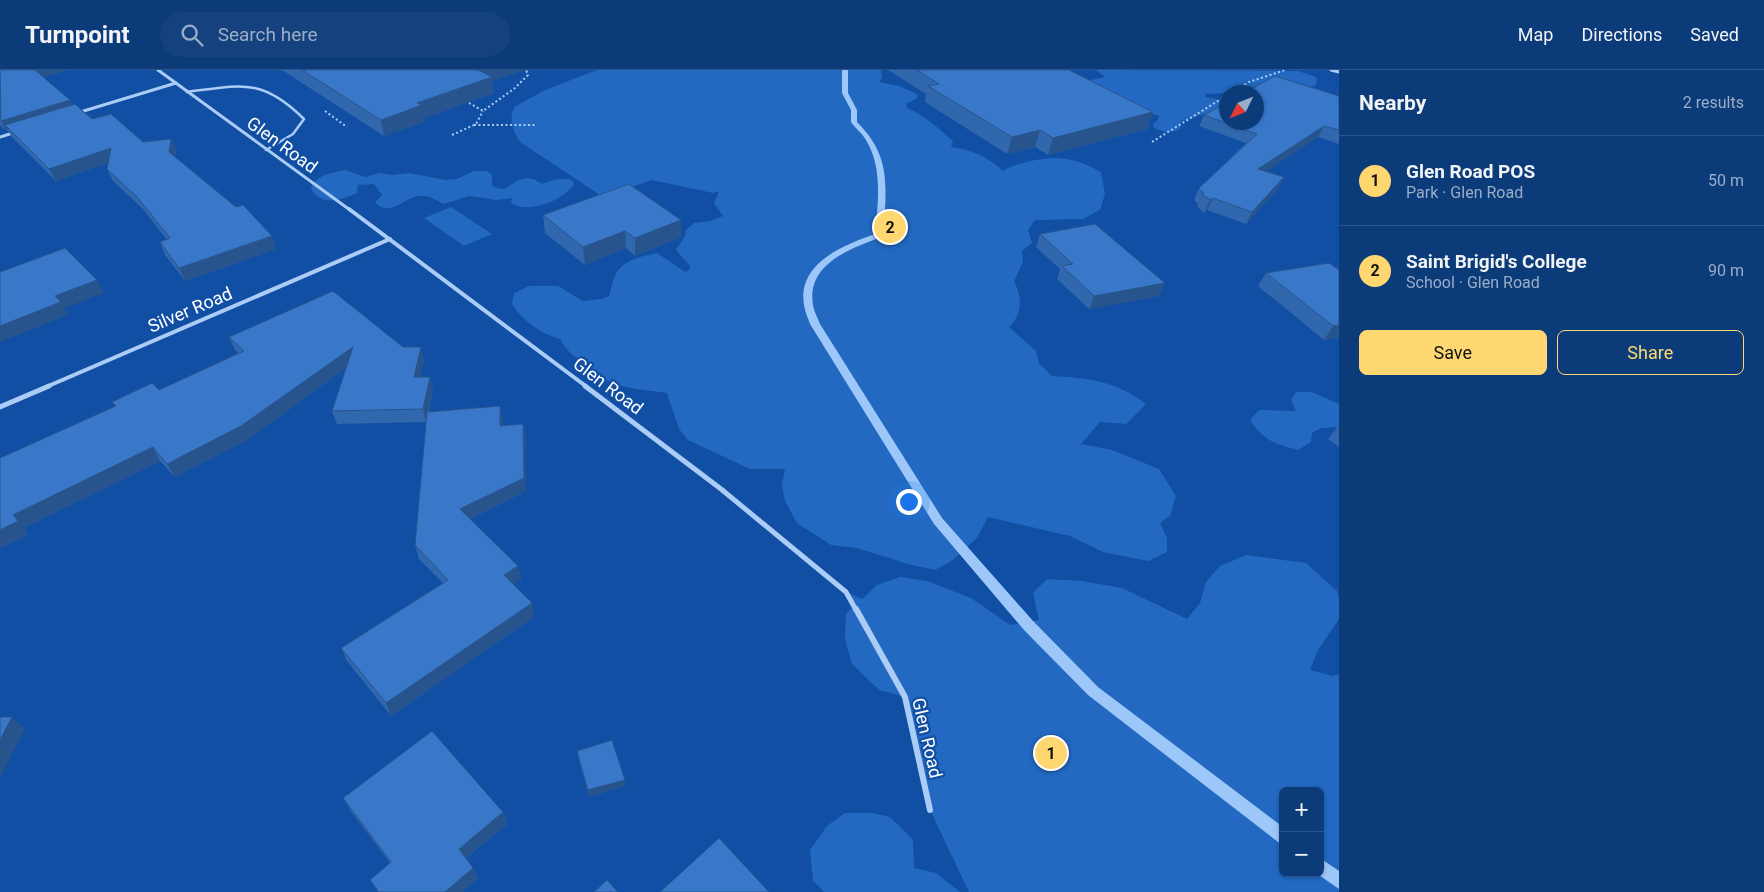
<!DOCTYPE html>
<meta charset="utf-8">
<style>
:root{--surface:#0c3b7a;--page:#15427f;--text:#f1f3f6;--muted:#9aadc7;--line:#2c558b;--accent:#ffd770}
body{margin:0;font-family:Roboto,sans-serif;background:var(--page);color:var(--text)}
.controls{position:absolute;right:15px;bottom:15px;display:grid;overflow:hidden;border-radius:8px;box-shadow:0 1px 4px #0004}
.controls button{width:45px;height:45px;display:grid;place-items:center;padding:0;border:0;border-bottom:1px solid var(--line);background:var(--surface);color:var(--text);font:25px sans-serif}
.compass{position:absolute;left:1219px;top:15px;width:45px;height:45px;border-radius:50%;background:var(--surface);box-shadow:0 1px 4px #0004;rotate:227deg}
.you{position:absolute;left:908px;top:431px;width:18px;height:18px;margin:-12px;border:4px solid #fff;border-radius:50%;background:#1a73e8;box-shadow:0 0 0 8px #1a73e833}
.badge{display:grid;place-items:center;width:32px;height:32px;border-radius:50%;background:var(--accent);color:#111;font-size:16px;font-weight:700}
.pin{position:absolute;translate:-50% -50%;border:2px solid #fff;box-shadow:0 1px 5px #0006}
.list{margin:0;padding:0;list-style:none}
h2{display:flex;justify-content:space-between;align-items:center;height:65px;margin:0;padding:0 20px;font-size:21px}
h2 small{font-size:16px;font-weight:400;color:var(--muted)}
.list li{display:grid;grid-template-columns:32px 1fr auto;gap:15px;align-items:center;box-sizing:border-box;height:90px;padding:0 20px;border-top:1px solid var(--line)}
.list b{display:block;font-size:19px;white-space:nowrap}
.list p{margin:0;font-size:16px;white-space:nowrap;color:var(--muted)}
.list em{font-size:16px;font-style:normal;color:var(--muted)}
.actions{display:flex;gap:10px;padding:15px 20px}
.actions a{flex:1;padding:11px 0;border:1px solid var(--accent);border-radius:8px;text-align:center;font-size:18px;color:var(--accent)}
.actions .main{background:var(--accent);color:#111}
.icon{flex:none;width:28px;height:28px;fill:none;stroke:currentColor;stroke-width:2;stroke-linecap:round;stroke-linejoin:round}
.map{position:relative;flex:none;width:1339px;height:822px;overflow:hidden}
header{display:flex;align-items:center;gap:30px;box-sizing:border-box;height:70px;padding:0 25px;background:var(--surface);border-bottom:1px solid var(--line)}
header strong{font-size:24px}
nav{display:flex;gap:28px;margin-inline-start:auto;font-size:18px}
.search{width:350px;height:45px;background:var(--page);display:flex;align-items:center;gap:12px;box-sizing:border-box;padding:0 18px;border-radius:28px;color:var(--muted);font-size:19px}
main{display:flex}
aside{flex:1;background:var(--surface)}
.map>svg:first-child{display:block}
</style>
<header>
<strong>Turnpoint</strong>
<div class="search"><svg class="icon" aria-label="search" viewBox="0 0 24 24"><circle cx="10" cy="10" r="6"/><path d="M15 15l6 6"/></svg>Search here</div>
<nav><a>Map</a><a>Directions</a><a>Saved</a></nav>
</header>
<main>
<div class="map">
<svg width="1339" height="822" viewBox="0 0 1339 822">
<rect width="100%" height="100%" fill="#104fa3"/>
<!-- green -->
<g fill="#2369c2" fill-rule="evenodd">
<path d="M597 0H881L882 8 879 12 899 16 917 24V28L906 34 907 38C926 46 938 58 953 71L951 77C970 79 989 87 1003 101 1019 91 1053 85 1072 90 1082 92 1091 97 1101 102L1105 124 1100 140 1083 149 1035 150 1028 160 1032 173 1022 181 1023 192 1014 211C1022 227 1023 244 1009 257L1036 281 1039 293 1052 306C1089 308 1116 311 1146 334L1126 354 1100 352 1081 374 1112 380 1159 399 1176 426 1170 446 1160 453 1167 468V482L1148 491 1103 482 1070 466 988 447 977 468 953 490 935 500 908 494 857 478 831 475 797 453 785 431 782 415 785 399H750L688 370 679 359 667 323C628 318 612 319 581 292 573 285 565 279 560 269 541 264 523 251 512 234L514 223 529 216H558L583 231 601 229 609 226C611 219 613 208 617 202 625 189 644 186 657 183L685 202 689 200 690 196 676 180 685 166 686 160 694 153 711 151 723 146 714 133 719 121 713 123 652 110 603 127 520 72C512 58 509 52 514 37L545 20Z"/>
<path d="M1096 0 1298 1 1316 7 1317 11 1316 15 1306 19 1206 24 1205 27 1226 31V41C1209 40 1197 47 1181 51L1180 59C1171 64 1163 62 1154 58L1153 54 1158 50 1159 46 1143 41 1086 11 1105 7Z"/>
<path d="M345 100 365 107 380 103 392 105 409 103 445 110 457 109 474 101H487L492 105V115C510 130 515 95 542 114 553 110 561 107 572 110L574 114C564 130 528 145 511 133L512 128 496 130 469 126 444 134C435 130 429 125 418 126 405 128 388 148 375 132L382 125 374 114 358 115 357 123C342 130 320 137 311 118 315 106 333 102 345 100Z"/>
<polygon points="451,137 492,164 464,176 424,148"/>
<path d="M1296 322H1312L1339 334V357L1321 358 1312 363 1311 372 1298 380C1275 374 1264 371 1250 350L1259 340 1296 341 1291 330Z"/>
<path d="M1246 485 1306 493 1337 521 1339 529V549L1318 580 1310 600 1333 606 1339 604V822H969L930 740 905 627 879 620 852 594 845 569 846 544 854 536 846 522 862 529 877 515 900 507 927 511 971 528 1010 555 1039 550 1033 523 1047 509 1082 511 1122 518 1187 549 1200 533 1206 512 1220 496ZM1283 721H1320V803H1283Z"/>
<polygon points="845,743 873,743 890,747 913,770 914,798 936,803 960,822 824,822 813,810 810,780 827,756"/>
</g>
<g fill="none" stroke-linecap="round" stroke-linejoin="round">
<!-- stream -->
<g fill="#9dc7f9" fill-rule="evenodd">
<path d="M842 0H848V23L857 40V52C884 79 887 102 885 139 885 148 885 159 882 167 851 178 806 194 813 235 814 242 818 248 820 254L942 448 1034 552 1098 617 1283 757V775L1278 772 1088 625 1024 560 934 454 810 254C808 248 805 242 804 235 797 193 844 175 875 164 878 133 883 98 866 70 862 63 855 58 851 52V40L842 23Z"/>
<polygon points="1320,788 1339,801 1339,819 1316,803 1320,803"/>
</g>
<!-- path -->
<g stroke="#abccf6" stroke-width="2" stroke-dasharray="2 2.5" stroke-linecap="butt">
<polyline points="1233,22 1249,12 1285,0"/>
<polyline points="469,33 483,41 515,18 528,5 526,0"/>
<polyline points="325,41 347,57"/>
<polyline points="474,55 535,55"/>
<polyline points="452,65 476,54 483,41"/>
<polyline points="1152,72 1226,26"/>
</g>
<!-- service -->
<path stroke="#abccf6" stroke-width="2.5" d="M187 22C240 15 262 7 304 49L293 64 266 80"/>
<!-- minor-far3 -->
<g stroke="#abccf6" stroke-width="3">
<polyline points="158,0 350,140"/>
<polyline points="1331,0 1339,2"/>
<polyline points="77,43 176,13"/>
<polyline points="0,67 16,62"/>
</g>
<!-- minor-far2 -->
<g stroke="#abccf6" stroke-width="4">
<polyline points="349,139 587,317"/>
<polyline points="46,317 390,169"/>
</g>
<!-- minor-far1 -->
<g stroke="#abccf6" stroke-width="5">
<polyline points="585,316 721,419 846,522 856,540"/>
<polyline points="0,337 49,316"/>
</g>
<!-- minor -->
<polyline stroke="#abccf6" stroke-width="6" points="856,539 905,627 930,740"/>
</g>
<!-- wall -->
<g fill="#3167ad">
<polygon points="0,0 68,0 43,7 70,30 72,35 92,49 143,72 171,69 176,80 175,87 276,179 185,211 165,185 160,172 167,170 143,139 113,111 107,99 108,93 56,111 12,67 8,61 6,61 0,55"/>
<polygon points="282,0 524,0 492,11 494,23 424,48 425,52 384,66"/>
<polygon points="888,0 1069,0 1153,42 1147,59 1048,85 1035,77 1007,84 925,32 926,24"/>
<polygon points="1339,26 1339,74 1318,67 1266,101 1284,107 1278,119 1246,154 1207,140 1204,143 1197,136 1198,134 1194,130 1199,118 1246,73 1199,56 1204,45"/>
<polygon points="543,145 681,167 635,186 626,178 585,195 545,163"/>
<polygon points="1040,164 1165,213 1159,226 1089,239 1057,209 1060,199 1036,177"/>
<polygon points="1339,200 1339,267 1324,270 1258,216 1266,203"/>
<polygon points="229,267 403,277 424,290 420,307 433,320 429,341 503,349 503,356 523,354 526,368 526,421 470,449 518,496 521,509 513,514 535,546 391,646 347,591 341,578 443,513 419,489 415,475 426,352 337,354 332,341 346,298 247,370 175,407 160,391 24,458 28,465 0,478 0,388 115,336 112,332 159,320 238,283 235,280"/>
<polygon points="1339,355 1339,377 1328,369"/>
<polygon points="577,681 625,716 589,727 578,687"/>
<polygon points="343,728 503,742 507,754 466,788 478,808 462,822 378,822 370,810 390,793 350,740"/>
</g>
<!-- shaded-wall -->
<g fill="#28548d">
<polygon points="34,0 68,0 38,8"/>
<polygon points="477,0 524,0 492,11 494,23 424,48 425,52 384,66 381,50 417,33"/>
<polygon points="70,30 75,40 5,55 8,61 6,61 1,51"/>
<polygon points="1153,42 1147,59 1048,85 1053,68"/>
<polygon points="1324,56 1318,67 1252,111 1258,99"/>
<polygon points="1040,60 1035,77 1007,84 1012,67"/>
<polygon points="171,69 176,80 174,94 169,82"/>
<polygon points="111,78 117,90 56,111 49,99"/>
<polygon points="1284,107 1278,119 1246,154 1252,142"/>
<polygon points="1213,128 1207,140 1204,143 1210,130"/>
<polygon points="681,150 681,167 635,186 635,168"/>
<polygon points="625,161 626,178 585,195 583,177"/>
<polygon points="272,166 276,179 185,211 179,198"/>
<polygon points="97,210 104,223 64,238 68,245 0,272 0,256 55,226"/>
<polygon points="1165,213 1159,226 1089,239 1094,226"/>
<polygon points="1339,255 1339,267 1324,270 1333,256"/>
<polygon points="353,277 357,290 247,370 175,407 167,394"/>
<polygon points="421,277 424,290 417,321 414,307"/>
<polygon points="430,307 433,320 426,352 423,339"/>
<polygon points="500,336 503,349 503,370 500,356"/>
<polygon points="523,354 526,368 526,421 463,452 460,439"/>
<polygon points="153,377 160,391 24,458 28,465 0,478 0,460 13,445"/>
<polygon points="518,496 521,509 507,518 504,505"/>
<polygon points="532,533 535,546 391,646 386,633"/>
<polygon points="12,647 25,659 0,707 0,670"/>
<polygon points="625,710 625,716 589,727 588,720"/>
<polygon points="503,742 507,754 463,790 459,779"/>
<polygon points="473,798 478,808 462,822 445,822"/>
</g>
<!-- building -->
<g fill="#3978c9" stroke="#28548d">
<polygon points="0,0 35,0 70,30 1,51"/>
<polygon points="302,0 478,0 492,7 417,33 422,35 381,50"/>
<polygon points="917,0 1069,0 1153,42 1053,68 1040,60 1012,67 928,16 939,14"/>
<polygon points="1275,6 1339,26 1339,60 1324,56 1258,99 1284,107 1252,142 1213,128 1210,130 1202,124 1204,123 1199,118 1257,64 1204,45 1226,33 1226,52 1256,52 1256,22 1245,22"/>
<polygon points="75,34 92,49 111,44 143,72 171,69 169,82 236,137 243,135 272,166 179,198 160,172 170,168 137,127 107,99 111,78 49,99 5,55"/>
<polygon points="629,114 681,150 635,168 625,161 583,177 543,145"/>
<polygon points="1095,154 1165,213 1094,226 1062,196 1073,194 1040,164"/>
<polygon points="65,178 97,210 55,226 61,232 0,256 0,202"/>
<polygon points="1329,193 1339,200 1339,255 1333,256 1266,203"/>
<polygon points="333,221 403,277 421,277 414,307 430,307 423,339 332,341 353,277 241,356 167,394 153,377 13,445 18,451 0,460 0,388 116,336 112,332 152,313 159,320 244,281 229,267"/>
<polygon points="500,336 500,356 523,354 524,408 460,439 518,496 504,505 532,533 386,633 341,578 448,510 415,475 427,342"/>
<polygon points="0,647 12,647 0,670"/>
<polygon points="432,661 503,742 459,779 473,798 445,822 379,822 370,810 391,792 343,728"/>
<polygon points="612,670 625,710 588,720 577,681"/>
<polygon points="719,768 769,822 660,822"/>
<polygon points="607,810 618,822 594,822"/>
</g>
<g text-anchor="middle" stroke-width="4.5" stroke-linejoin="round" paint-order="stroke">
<!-- street labels -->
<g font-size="18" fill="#fff" stroke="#104fa3">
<text transform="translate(282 75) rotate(36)" y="6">Glen Road</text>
<text transform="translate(190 240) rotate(-23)" y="6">Silver Road</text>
<text transform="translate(608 316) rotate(37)" y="6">Glen Road</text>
<text transform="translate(927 668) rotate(77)" y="6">Glen Road</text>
</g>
</g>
</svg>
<div class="controls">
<button>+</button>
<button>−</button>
</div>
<svg class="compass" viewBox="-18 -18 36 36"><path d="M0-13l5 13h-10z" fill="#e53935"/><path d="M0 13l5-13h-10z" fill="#9aadc7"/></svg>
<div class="you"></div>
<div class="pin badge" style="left:1051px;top:683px">1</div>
<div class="pin badge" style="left:890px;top:157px">2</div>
</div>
<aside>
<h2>Nearby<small>2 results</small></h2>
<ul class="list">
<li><span class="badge">1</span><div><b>Glen Road POS</b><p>Park · Glen Road</p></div><em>50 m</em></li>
<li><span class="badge">2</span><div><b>Saint Brigid's College</b><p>School · Glen Road</p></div><em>90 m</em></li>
</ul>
<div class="actions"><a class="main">Save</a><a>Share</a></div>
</aside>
</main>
